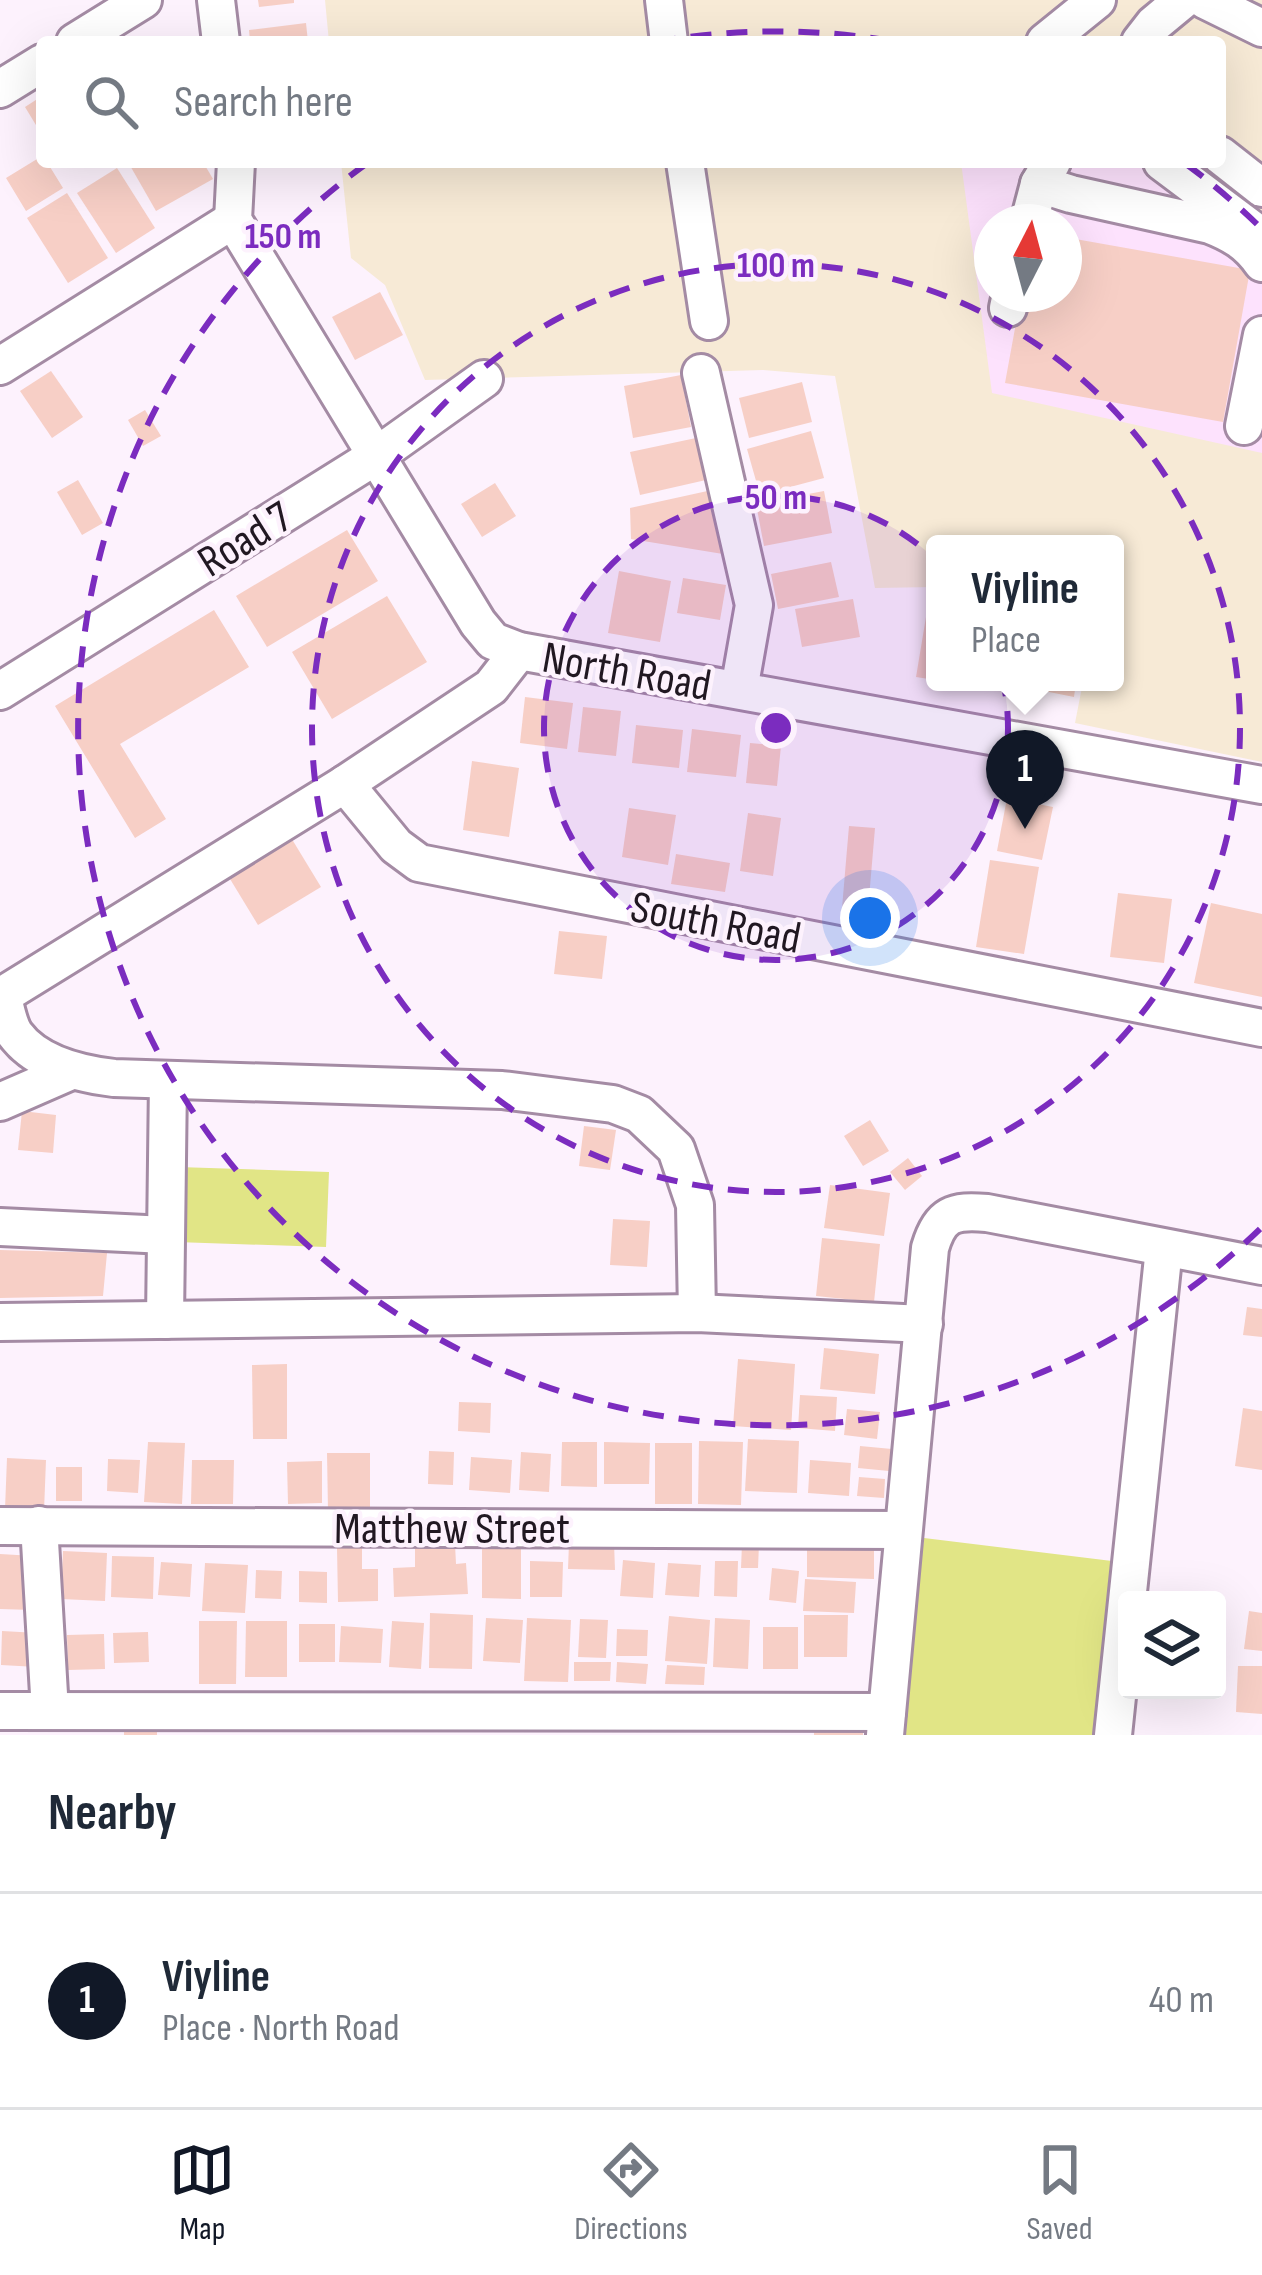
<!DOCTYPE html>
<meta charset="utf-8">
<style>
:root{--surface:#fff;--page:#f2f2f3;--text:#1f2937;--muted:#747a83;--line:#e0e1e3;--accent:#111827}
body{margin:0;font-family:"Sofia Sans Condensed",sans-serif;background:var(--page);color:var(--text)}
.controls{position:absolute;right:36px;bottom:36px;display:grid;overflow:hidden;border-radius:12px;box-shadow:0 12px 48px #0002}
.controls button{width:108px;height:108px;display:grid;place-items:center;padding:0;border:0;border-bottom:3px solid var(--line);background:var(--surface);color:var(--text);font:60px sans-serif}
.compass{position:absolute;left:974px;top:204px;width:108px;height:108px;border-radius:50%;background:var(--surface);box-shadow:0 12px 48px #0002;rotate:6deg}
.you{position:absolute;left:870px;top:918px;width:42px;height:42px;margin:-30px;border:9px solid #fff;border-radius:50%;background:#1a73e8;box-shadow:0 0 0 18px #1a73e833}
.badge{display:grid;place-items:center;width:78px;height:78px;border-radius:50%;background:var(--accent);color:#fff;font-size:39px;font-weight:700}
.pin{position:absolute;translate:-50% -99px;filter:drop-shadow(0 3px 6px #0008)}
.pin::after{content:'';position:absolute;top:63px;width:42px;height:36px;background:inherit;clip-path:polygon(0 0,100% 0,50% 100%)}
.popup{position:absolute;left:926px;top:535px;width:198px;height:156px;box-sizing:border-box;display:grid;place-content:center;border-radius:12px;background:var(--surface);filter:drop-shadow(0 3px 9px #0005);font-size:39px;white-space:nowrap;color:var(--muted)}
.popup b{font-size:45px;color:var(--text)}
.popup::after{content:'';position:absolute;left:50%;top:100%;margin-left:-24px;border:24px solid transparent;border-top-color:var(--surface)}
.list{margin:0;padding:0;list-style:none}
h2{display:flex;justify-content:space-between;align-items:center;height:156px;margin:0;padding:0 48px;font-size:51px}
h2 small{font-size:39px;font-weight:400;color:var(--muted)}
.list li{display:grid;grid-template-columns:78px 1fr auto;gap:36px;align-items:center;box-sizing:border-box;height:216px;padding:0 48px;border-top:3px solid var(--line)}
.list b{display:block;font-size:45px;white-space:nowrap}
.list p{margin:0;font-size:39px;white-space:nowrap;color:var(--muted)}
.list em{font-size:39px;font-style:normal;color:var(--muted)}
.icon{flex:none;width:66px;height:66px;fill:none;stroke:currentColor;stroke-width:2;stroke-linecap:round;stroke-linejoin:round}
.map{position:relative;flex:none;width:1262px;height:1735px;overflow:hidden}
.search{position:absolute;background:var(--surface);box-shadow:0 12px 48px #0002;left:36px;right:36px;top:36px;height:132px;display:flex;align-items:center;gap:30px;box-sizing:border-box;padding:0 42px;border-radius:12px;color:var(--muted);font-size:45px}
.sheet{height:372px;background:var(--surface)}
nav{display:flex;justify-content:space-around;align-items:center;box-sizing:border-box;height:168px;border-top:3px solid var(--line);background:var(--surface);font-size:33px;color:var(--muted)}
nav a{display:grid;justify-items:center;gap:6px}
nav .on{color:var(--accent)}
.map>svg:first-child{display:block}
</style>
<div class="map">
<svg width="1262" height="1735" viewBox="0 0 1262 1735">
<rect width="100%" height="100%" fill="#fdf2fd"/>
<!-- commercial -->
<path fill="#f7ead6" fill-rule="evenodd" d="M325 0H1262V762L1075 723 1083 682H1115V544H935V587L875 588 835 376 763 370 425 380 385 285 351 258 341 162H1220V42H329ZM992 222H1064V294H992Z"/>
<!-- built -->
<path fill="#fde2fd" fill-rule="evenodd" d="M961 162H1143L1262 251V453L992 393ZM992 222H1064V294H992Z"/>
<!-- green -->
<g fill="#e1e586">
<polygon points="178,1167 329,1172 326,1247 176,1242"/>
<polygon points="924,1538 1112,1561 1097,1735 906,1735 907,1681"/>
</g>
<!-- building -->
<g fill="#f7cfc6">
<polygon points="258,0 294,0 294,3 259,7"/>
<polygon points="306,23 308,42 250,42 249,30"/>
<polygon points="42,96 42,135 25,107"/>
<polygon points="42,156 42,162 47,162 63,188 26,211 6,178"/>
<polygon points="128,162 203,162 213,179 156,211"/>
<polygon points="117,168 155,228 116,253 77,193"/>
<polygon points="67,193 108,258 68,283 27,218"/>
<polygon points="1064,237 1250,270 1223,422 1005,383 1020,301 1049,306 1051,294 1064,294"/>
<polygon points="380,292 403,335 355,360 332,317"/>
<polygon points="51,371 83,417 52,438 20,391"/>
<polygon points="681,375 691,427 633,438 624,386"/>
<polygon points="802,382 812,422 749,438 739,398"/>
<polygon points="145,410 161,436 143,446 128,420"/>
<polygon points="811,431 824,478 760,495 747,449"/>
<polygon points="696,438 706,480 640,495 630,452"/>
<polygon points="78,480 103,523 82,535 57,492"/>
<polygon points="495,483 516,516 482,537 461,504"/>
<polygon points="712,490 723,554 631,539 630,508"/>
<polygon points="824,491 832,533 764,546 756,504"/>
<polygon points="347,530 378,581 267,647 236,596"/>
<polygon points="831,562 839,597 778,609 771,574"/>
<polygon points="619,571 671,581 660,642 608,633"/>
<polygon points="683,578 726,585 720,620 677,613"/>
<polygon points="930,593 935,594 935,680 916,677"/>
<polygon points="387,596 427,662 332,719 292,652"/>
<polygon points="853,599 860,637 802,647 795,609"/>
<polygon points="214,610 249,667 120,744 166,819 135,838 55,706"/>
<polygon points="1030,682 1076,682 1074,697 1029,688"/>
<polygon points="525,697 573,703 567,749 520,743"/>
<polygon points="583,707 621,711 616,756 578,752"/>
<polygon points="636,725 683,730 679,768 632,763"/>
<polygon points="692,729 741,735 736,777 687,772"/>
<polygon points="750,743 781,746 777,786 746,783"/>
<polygon points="472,761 519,768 509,837 463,830"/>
<polygon points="1007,798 1053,807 1042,860 997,851"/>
<polygon points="629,808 676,815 668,865 622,857"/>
<polygon points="748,813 781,818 773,876 740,871"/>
<polygon points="849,826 875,828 868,910 842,908"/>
<polygon points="290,836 321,887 258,925 227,874"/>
<polygon points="676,854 730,863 725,892 671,884"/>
<polygon points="990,860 1039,867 1024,954 976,947"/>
<polygon points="1118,893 1172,899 1164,963 1110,957"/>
<polygon points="1211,903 1262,914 1262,997 1194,983"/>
<polygon points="559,931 607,936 602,979 554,974"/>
<polygon points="22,1111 56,1115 53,1153 18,1150"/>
<polygon points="870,1120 889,1151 863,1166 844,1136"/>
<polygon points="584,1126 616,1130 610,1170 579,1166"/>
<polygon points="908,1158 922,1176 905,1190 890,1172"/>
<polygon points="830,1185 890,1193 884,1236 824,1228"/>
<polygon points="613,1219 650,1221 647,1267 610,1265"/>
<polygon points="822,1238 880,1244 874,1302 816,1296"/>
<polygon points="0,1250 107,1253 103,1296 0,1298"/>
<polygon points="1247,1307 1262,1309 1262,1337 1243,1335"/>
<polygon points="824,1348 879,1354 875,1394 820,1389"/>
<polygon points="738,1359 795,1364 791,1430 733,1426"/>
<polygon points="287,1364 287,1439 253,1439 252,1365"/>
<polygon points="800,1395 837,1397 835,1431 798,1428"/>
<polygon points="459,1402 491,1403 490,1433 458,1431"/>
<polygon points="1243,1408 1262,1411 1262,1470 1235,1466"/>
<polygon points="847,1409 880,1412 877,1439 844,1435"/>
<polygon points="748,1439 799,1441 797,1493 745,1491"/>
<polygon points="699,1441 743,1442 741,1505 698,1504"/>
<polygon points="148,1442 185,1443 182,1504 144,1502"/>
<polygon points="562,1442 597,1442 597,1487 561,1486"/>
<polygon points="604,1442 650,1443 649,1484 604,1484"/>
<rect x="655" y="1443" width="37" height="61"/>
<polygon points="860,1446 892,1449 889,1471 858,1468"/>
<polygon points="429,1451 454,1452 453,1485 428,1484"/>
<polygon points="521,1452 551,1454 549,1492 519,1490"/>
<polygon points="327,1453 370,1453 370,1510 328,1511"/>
<polygon points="471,1457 512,1460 510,1493 469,1490"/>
<polygon points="7,1458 46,1460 44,1511 5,1509"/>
<polygon points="108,1459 140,1460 138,1493 107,1491"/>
<polygon points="192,1460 234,1460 233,1504 191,1504"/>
<polygon points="810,1460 851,1463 849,1496 808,1493"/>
<polygon points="322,1461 322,1503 288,1504 287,1462"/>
<rect x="56" y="1467" width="26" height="34"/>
<polygon points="859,1477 885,1479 884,1498 857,1496"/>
<polygon points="569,1543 614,1543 615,1570 568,1569"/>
<polygon points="807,1543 874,1545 874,1579 807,1577"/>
<polygon points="455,1544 456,1564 466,1563 468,1594 394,1597 393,1568 415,1567 415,1545"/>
<polygon points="482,1544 521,1544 521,1599 482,1598"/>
<polygon points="742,1544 759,1544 758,1568 741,1568"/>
<polygon points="337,1548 362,1548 362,1569 378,1569 378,1601 338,1602"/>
<polygon points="63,1551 107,1553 105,1601 61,1599"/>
<polygon points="0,1554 34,1556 32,1610 0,1609"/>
<polygon points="112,1556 154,1557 153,1599 111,1597"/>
<polygon points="623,1560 655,1563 653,1598 620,1596"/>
<polygon points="530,1561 563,1562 562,1597 530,1597"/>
<polygon points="715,1561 738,1561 737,1597 714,1596"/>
<polygon points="161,1562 192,1564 190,1597 158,1595"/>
<polygon points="205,1563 248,1565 245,1613 202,1611"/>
<polygon points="668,1563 701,1565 699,1597 665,1595"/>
<polygon points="772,1568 799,1571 796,1603 769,1600"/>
<polygon points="256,1570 282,1571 281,1599 255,1598"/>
<polygon points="299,1571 327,1572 327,1603 299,1602"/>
<polygon points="805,1579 856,1582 854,1613 803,1611"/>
<polygon points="1249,1611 1262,1613 1262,1651 1244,1649"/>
<polygon points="430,1613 473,1615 472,1669 429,1668"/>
<polygon points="804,1615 848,1615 847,1657 804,1657"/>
<polygon points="669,1616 710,1620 707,1664 665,1661"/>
<polygon points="486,1618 523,1620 520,1663 483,1661"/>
<polygon points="527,1618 571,1620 568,1682 524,1681"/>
<polygon points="715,1618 750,1620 748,1669 713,1667"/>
<polygon points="580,1619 608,1620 606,1658 578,1657"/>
<polygon points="199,1621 237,1621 236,1684 199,1684"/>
<polygon points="246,1621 287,1621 287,1677 245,1677"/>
<polygon points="392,1621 424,1623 421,1669 389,1667"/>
<rect x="299" y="1624" width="36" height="38"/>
<polygon points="341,1626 383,1629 381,1663 339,1662"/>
<rect x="763" y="1627" width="35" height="42"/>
<polygon points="617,1629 648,1630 647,1656 616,1656"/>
<polygon points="2,1631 38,1633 37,1667 1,1665"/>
<polygon points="148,1632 149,1662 114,1663 113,1633"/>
<polygon points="104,1634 105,1669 68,1670 67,1635"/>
<polygon points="574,1662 611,1662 610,1681 574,1681"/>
<polygon points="617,1662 648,1664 646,1684 616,1682"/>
<polygon points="667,1665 705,1667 704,1685 665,1684"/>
<polygon points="1238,1666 1262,1666 1262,1714 1236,1712"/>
<polygon points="124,1729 157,1730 157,1735 124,1735"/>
<polygon points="814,1729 863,1730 863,1735 814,1735"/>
</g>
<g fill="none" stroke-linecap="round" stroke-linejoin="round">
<defs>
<g id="minor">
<polyline points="216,0 221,42"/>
<polyline points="664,0 669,42"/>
<polyline points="1205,0 1262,28"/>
<polyline points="75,42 143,0"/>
<polyline points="1045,42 1097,0"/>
<polyline points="1140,42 1154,24 1183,0"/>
<polyline points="0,89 42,63"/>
<polyline points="1220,155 1262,188"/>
<polyline points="236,162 233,220 478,623 493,641 519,651 1262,785"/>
<polyline points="685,162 709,321"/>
<path d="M1052 162 1039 184 1071 194 1210 225C1233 234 1248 243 1262 263"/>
<polyline points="1162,162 1250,228"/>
<polyline points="1029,222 1039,184"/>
<polyline points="1008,308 1011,294"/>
<polyline points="0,366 233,220"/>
<polyline points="701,373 754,605 739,690"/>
<polyline points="1244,426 1262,335"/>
<polyline points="0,691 376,456 484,379"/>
<polyline points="345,784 396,846 419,863 1262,1028"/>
<path d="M2 995C6 1007 8 1024 15 1034 37 1064 80 1074 114 1078L502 1090 613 1104 639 1114 676 1149 695 1205 697 1313"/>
<polyline points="0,997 345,784 491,687 519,651"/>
<polyline points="0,1102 71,1071"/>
<polyline points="0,1227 166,1235"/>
<polyline points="165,1320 168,1080"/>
<polyline points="0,1322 697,1313 924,1324"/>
<polyline points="39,1525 50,1711"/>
<polyline points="0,1526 903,1530"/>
<polyline points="0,1711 887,1712"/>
<path d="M885 1735 930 1248C940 1214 953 1210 987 1213L1262 1266"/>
<polyline points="1113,1735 1164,1248"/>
</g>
</defs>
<!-- minor casing -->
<use href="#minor" stroke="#a48ba4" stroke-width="42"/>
<!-- minor -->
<use href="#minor" stroke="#fff" stroke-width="36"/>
</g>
<!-- distance rings -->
<circle cx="776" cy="728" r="232" fill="#7b2cbf" fill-opacity=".12"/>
<g fill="none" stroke="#7b2cbf" stroke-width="6" stroke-dasharray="21 15">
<circle cx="776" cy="728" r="232"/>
<circle cx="776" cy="728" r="464"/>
<path d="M1260 1229A697 697 0 1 1 366 164M655 42A697 697 0 0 1 897 42M1186 164A697 697 0 0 1 1260 227"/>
</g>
<g text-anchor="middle" stroke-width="9" stroke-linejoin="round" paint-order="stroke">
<!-- street labels -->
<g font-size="45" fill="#211822" stroke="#fdf2fd">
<text transform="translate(244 538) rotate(-32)" y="16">Road 7</text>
<text transform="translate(627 670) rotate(10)" y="16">North Road</text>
<text transform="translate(716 921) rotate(11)" y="16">South Road</text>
<text x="452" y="1543">Matthew Street</text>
</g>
</g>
<circle cx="776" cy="728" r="18" fill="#7b2cbf" stroke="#fdf2fd" stroke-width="6"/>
<g font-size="36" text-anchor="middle" font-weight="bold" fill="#7b2cbf" stroke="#fdf2fd" stroke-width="9" stroke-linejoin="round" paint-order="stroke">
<text x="283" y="248">150 m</text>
<text x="776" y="277">100 m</text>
<text x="776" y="509">50 m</text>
</g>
</svg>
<div class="controls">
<button><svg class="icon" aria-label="layers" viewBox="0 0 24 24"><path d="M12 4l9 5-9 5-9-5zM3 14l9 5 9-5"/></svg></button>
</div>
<svg class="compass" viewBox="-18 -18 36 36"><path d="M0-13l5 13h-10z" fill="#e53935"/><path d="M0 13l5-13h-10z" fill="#747a83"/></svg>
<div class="you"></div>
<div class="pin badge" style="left:1025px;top:829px">1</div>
<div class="popup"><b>Viyline</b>Place</div>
<div class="search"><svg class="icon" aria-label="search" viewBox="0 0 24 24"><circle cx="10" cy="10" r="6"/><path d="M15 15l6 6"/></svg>Search here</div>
</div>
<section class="sheet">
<h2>Nearby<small></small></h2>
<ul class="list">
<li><span class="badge">1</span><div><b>Viyline</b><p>Place · North Road</p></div><em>40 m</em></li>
</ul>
</section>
<nav>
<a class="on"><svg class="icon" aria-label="map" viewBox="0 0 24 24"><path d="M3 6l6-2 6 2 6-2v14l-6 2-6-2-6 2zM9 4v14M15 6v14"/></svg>Map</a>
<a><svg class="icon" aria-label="directions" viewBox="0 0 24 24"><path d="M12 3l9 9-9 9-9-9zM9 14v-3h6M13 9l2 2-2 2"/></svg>Directions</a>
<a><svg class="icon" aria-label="saved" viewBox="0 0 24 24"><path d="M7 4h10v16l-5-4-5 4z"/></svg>Saved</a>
</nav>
